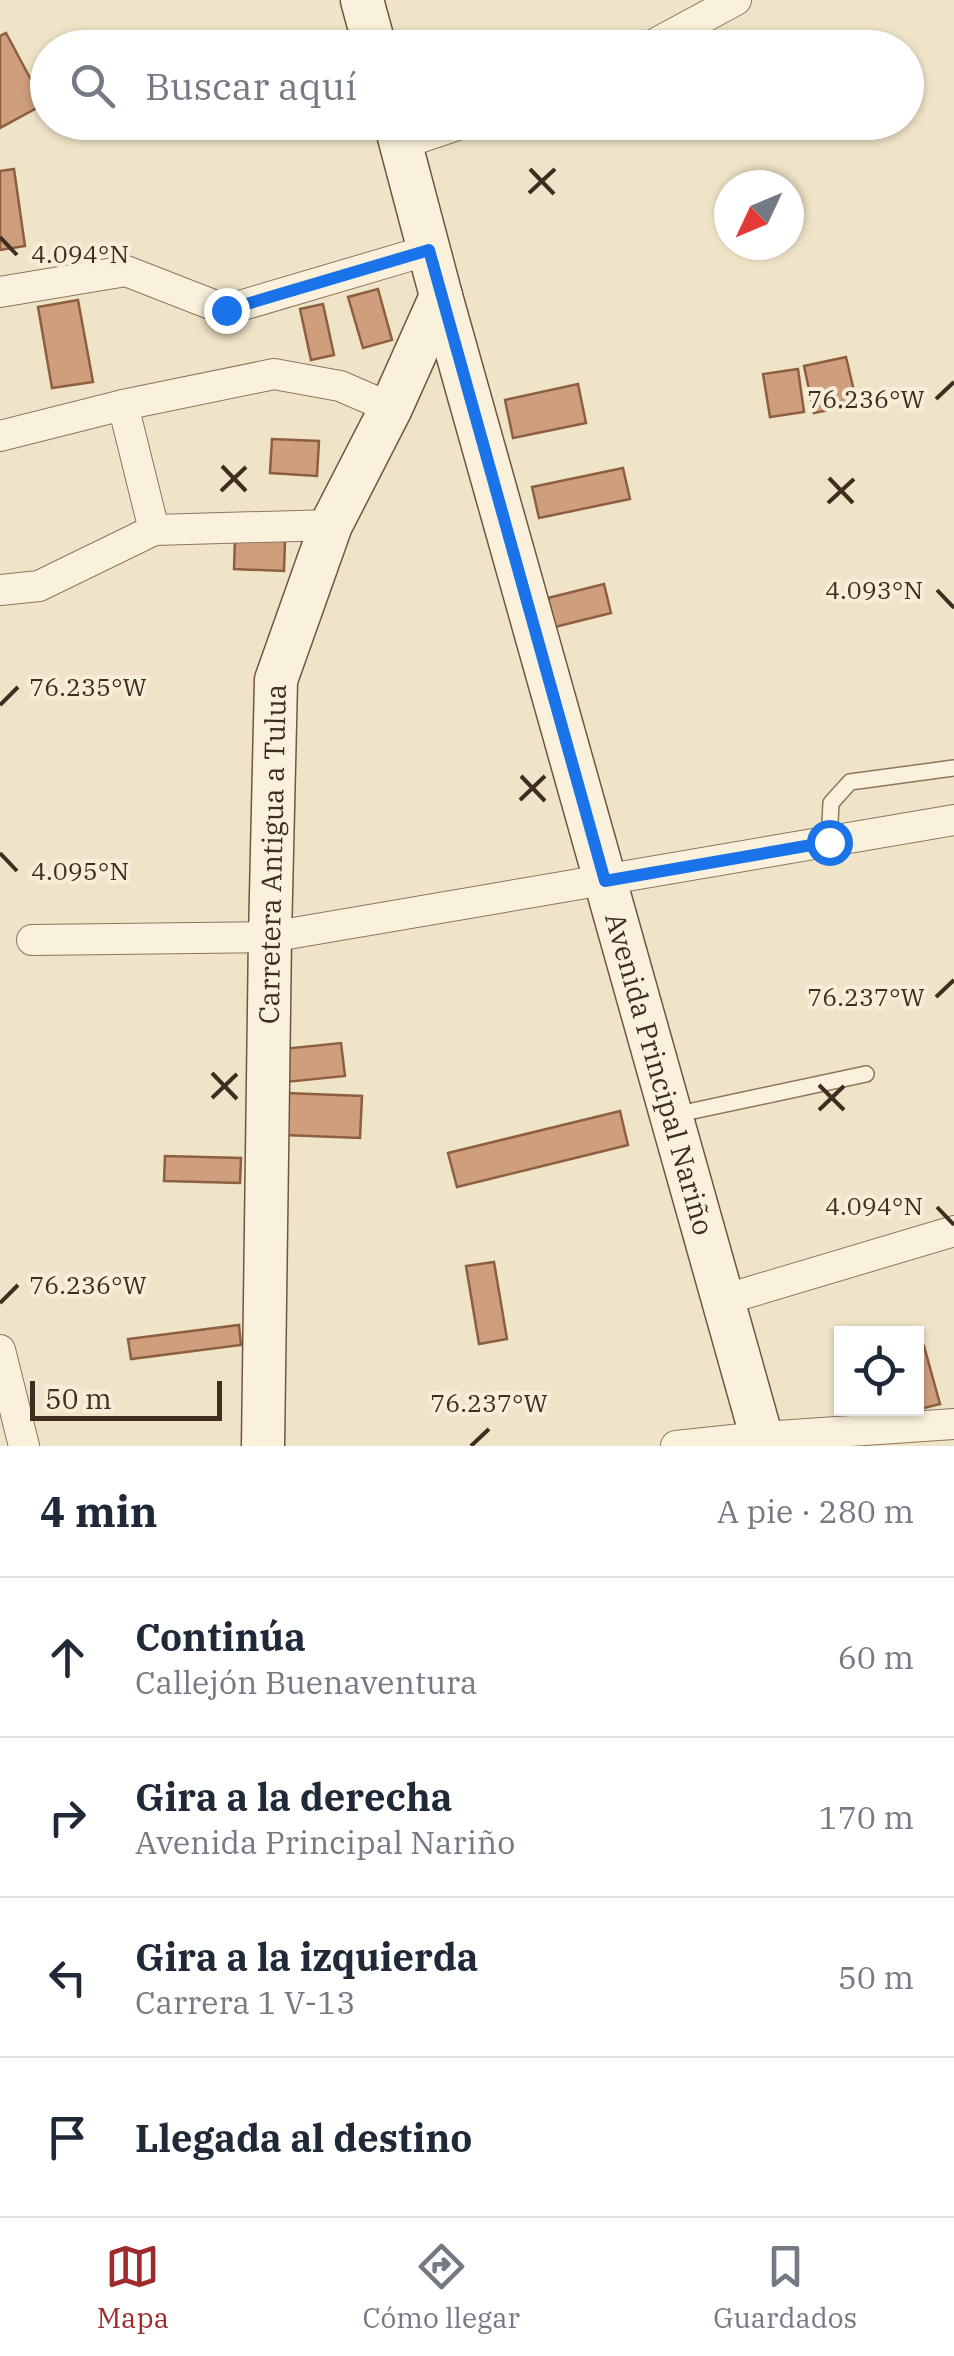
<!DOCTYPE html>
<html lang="es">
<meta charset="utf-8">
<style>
:root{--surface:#fff;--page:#f2f2f3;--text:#1f2937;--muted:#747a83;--line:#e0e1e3;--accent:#9e2a2b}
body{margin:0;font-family:"IBM Plex Serif",serif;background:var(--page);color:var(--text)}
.controls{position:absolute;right:30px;bottom:30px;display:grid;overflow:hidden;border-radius:0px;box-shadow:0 2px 8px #0004}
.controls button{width:90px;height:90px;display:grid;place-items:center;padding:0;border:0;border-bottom:2px solid var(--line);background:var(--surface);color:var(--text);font:50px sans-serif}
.compass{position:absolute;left:714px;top:170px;width:90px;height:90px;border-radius:50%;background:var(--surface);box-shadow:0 2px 8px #0004;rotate:226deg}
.scale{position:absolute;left:30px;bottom:25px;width:192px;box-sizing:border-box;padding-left:10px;border:5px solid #3d2e20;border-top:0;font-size:28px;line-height:35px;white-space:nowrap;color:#3d2e20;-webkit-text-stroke:8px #f7eed8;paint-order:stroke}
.stop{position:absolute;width:30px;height:30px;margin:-22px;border:8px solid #1a73e8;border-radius:50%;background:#fff}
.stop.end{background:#1a73e8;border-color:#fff;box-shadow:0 2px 10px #0008}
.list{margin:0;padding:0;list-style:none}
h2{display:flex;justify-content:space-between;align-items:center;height:130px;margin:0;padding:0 40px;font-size:42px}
h2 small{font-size:32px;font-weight:400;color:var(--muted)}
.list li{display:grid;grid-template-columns:65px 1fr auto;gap:30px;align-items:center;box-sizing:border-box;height:160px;padding:0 40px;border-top:2px solid var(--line)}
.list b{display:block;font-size:38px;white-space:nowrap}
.list p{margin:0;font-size:32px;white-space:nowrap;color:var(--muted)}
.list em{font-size:32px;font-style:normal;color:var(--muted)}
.icon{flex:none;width:55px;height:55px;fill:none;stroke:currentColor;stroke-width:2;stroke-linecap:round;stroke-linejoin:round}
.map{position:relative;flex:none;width:954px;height:1446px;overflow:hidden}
.search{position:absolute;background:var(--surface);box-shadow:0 2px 8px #0004;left:30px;right:30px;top:30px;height:110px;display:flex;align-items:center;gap:25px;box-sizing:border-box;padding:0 35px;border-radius:55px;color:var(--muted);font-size:38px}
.sheet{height:770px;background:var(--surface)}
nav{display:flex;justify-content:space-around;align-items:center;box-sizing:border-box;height:140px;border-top:2px solid var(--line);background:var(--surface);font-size:28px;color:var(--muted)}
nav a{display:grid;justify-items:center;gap:5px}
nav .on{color:var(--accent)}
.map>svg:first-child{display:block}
</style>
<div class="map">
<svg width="954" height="1446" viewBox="0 0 954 1446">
<rect width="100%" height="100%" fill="#f0e4c8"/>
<!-- building -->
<g fill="#cf9f7d" stroke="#8d5f41" stroke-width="2.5">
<polygon points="6,33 44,104 0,128 0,36"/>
<polygon points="14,169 25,246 0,250 0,171"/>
<polygon points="378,289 392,340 363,348 348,297"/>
<polygon points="78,300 93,382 52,388 38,307"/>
<polygon points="323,304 334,355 311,360 300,309"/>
<polygon points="846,357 857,404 814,413 804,366"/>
<polygon points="798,369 804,412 770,417 763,374"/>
<polygon points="578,384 586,423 513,438 505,400"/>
<polygon points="272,439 319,441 317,476 270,473"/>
<polygon points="623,468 630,499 539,518 532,487"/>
<polygon points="235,538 285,541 284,571 234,569"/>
<polygon points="604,584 611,613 555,627 548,598"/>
<polygon points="341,1043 345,1076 286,1082 282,1049"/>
<polygon points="286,1093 362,1096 360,1138 285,1135"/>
<polygon points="620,1111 628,1145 457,1187 448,1153"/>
<polygon points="165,1156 241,1158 240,1183 164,1181"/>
<polygon points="494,1262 507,1339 479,1344 466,1266"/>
<polygon points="239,1325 241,1345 131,1359 128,1339"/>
<polygon points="924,1346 940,1404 916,1410 916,1349"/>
</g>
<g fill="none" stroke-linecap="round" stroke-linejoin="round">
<defs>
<g id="lane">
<polyline points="829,842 831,803 850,782 954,768"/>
<polyline points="674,1115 866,1074"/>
</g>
<g id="street">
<polyline points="647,48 736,0"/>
<polyline points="401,144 466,122"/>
<polyline points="0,292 126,271 226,310 429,250"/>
<polyline points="123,405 154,530"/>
<polyline points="0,436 123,405 274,374 340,386 391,408"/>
<polyline points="0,590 39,586 154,530 331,525"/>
<polyline points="32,940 270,937 954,820"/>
<polyline points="723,1300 954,1231"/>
<polyline points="0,1350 24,1446"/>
<polyline points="676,1446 761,1437 954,1424"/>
</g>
<g id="secondary">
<polyline points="362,0 375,48"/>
<path id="s1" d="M395 122 441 296 764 1446"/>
<path id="s2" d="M263 1446 270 937 276 680 331 525 391 408 441 296"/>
</g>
</defs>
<!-- lane casing -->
<use href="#lane" stroke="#8d765c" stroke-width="18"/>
<!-- street casing -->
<use href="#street" stroke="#8d765c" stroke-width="32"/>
<!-- secondary casing -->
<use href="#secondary" stroke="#6f573f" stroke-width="45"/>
<!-- lane -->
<use href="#lane" stroke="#faf1dc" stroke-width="15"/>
<!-- street -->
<use href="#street" stroke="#faf1dc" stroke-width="30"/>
<!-- secondary -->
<use href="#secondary" stroke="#faf1dc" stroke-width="42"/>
</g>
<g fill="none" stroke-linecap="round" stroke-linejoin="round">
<!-- route -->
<polyline stroke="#1a73e8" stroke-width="12" points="226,310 429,250 605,881 829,842"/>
</g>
<!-- ticks -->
<path fill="none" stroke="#3d2e20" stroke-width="4" d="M530 169 554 194M529 193 555 169M0 237 17 255M936 399 954 382M222 466 246 491M829 478 853 503M221 491 246 467M828 503 854 479M937 590 954 608M0 705 18 687M521 776 545 801M520 800 545 776M0 853 17 871M936 997 954 980M212 1073 237 1099M819 1085 844 1110M212 1098 237 1074M819 1110 844 1086M937 1207 954 1225M0 1303 18 1285M471 1446 489 1429"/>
<g text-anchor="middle" stroke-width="8" stroke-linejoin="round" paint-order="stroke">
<!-- street labels -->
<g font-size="28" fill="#3d2e20" stroke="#f7eed8">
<text dy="10" stroke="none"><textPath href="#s2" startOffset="592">Carretera Antigua a Tulua</textPath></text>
<text dy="10" stroke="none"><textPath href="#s1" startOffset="988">Avenida Principal Nariño</textPath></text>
</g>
</g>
<g font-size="25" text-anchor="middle" fill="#3d2e20" stroke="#f7eed8" stroke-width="8" stroke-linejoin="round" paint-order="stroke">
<text x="80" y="263">4.094°N</text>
<text x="866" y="408">76.236°W</text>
<text x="874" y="599">4.093°N</text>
<text x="88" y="696">76.235°W</text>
<text x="80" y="880">4.095°N</text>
<text x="866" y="1006">76.237°W</text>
<text x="874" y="1215">4.094°N</text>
<text x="88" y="1294">76.236°W</text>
<text x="489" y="1412">76.237°W</text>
</g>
</svg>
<div class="controls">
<button><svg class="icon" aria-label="locate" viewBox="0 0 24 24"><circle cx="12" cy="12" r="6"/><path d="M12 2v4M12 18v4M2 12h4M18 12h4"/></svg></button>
</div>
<svg class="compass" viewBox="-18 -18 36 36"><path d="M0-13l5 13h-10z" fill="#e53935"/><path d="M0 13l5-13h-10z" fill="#747a83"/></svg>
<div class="scale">50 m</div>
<div class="stop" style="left:829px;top:842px"></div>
<div class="stop end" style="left:226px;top:310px"></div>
<div class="search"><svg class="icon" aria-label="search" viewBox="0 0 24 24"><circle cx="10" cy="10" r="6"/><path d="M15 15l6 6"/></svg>Buscar aquí</div>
</div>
<section class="sheet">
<h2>4 min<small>A pie · 280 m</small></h2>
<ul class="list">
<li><svg class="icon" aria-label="ahead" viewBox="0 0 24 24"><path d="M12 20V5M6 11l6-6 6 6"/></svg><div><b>Continúa</b><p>Callejón Buenaventura</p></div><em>60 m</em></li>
<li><svg class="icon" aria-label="right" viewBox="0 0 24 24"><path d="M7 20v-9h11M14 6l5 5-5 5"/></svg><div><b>Gira a la derecha</b><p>Avenida Principal Nariño</p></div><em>170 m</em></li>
<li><svg class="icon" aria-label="left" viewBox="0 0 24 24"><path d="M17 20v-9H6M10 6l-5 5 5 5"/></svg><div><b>Gira a la izquierda</b><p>Carrera 1 V-13</p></div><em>50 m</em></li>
<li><svg class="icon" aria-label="arrive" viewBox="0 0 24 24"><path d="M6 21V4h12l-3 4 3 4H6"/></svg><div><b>Llegada al destino</b></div></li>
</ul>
</section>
<nav>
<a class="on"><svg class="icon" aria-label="map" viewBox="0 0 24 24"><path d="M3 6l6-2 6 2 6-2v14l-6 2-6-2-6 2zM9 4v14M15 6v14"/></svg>Mapa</a>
<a><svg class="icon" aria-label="directions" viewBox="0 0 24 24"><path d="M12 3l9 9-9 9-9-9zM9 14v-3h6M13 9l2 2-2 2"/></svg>Cómo llegar</a>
<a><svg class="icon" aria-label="saved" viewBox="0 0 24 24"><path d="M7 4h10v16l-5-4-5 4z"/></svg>Guardados</a>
</nav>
